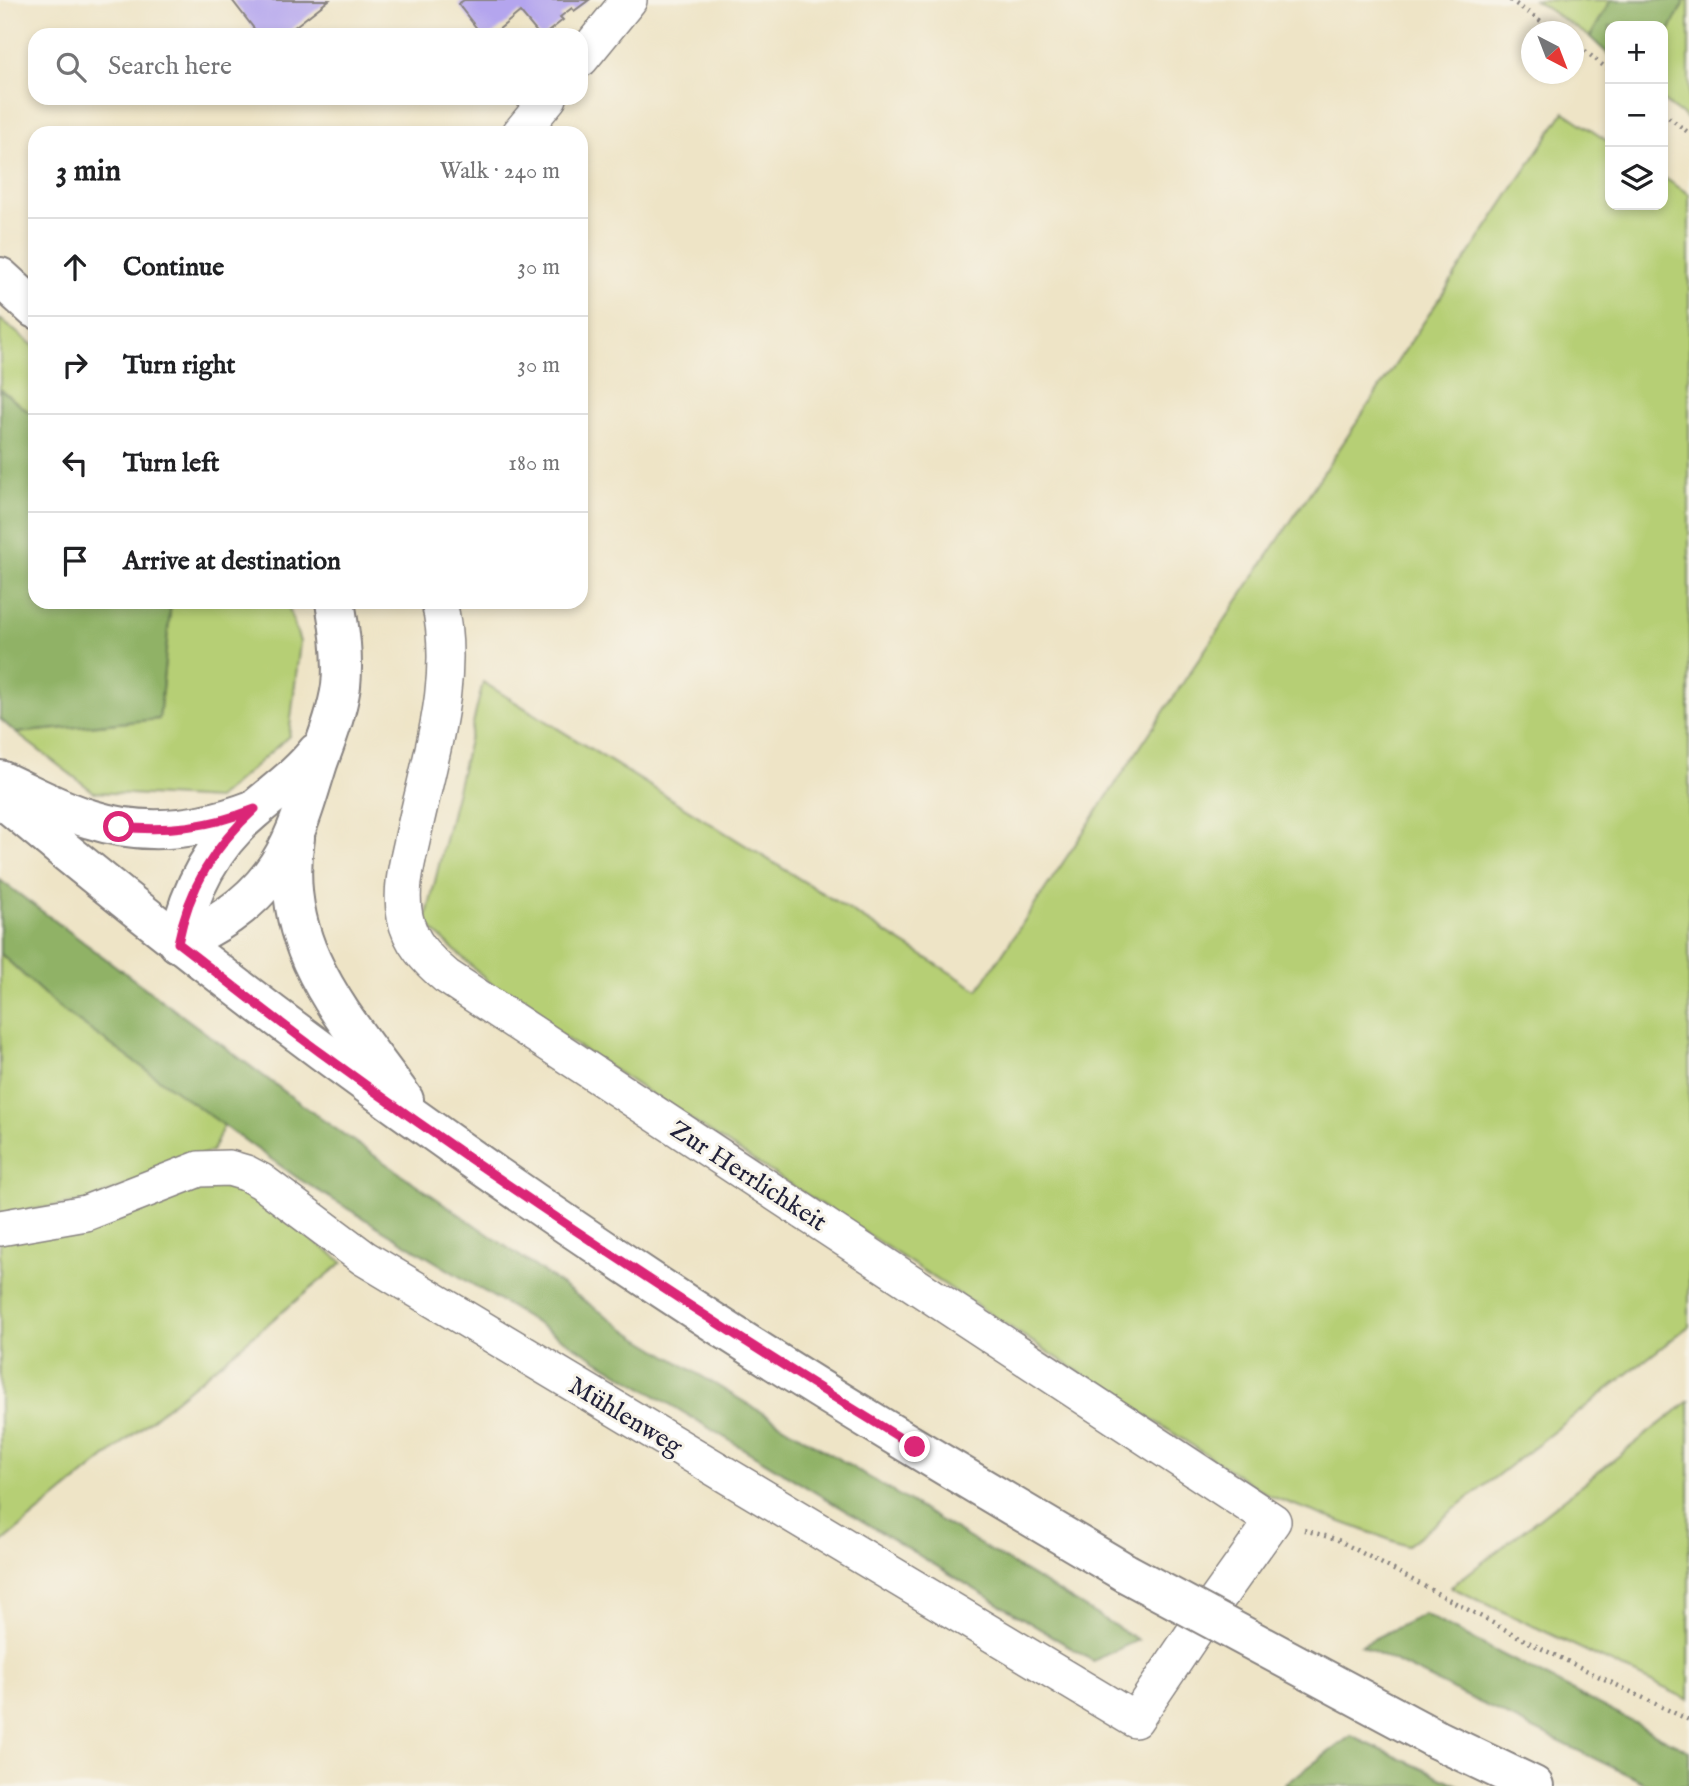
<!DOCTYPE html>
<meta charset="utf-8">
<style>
:root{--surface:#fff;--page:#f6f6f6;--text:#202124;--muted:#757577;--line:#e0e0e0}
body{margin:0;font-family:"IM FELL English",serif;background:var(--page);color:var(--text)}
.controls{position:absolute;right:21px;top:21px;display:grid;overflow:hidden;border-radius:14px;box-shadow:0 4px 10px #0003}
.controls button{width:63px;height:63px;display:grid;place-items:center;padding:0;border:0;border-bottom:2px solid var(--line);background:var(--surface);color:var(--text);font:35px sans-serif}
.compass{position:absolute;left:1521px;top:21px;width:63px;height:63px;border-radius:50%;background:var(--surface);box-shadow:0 4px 10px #0003;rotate:138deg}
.stop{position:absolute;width:21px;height:21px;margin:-16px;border:5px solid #db2777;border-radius:50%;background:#fff}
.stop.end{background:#db2777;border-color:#fff;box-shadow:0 2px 7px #0008}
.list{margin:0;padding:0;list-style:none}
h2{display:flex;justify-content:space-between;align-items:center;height:91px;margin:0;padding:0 28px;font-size:30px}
h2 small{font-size:23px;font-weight:400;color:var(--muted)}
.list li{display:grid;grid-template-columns:46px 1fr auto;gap:21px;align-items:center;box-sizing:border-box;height:98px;padding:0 28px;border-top:2px solid var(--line)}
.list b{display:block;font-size:26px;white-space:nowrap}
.list em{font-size:23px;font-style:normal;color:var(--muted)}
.icon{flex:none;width:38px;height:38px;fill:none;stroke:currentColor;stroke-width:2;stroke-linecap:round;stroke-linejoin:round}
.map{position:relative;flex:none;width:1689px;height:1786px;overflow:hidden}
.search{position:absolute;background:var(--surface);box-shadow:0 4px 10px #0003;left:28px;top:28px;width:560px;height:77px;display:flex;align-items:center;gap:18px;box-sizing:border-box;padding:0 24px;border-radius:21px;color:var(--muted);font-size:26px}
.panel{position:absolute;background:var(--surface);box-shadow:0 4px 10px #0003;left:28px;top:126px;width:560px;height:483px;border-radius:21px}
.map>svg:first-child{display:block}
</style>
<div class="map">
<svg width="1689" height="1786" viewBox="0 0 1689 1786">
<rect width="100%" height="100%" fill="#f7f3e8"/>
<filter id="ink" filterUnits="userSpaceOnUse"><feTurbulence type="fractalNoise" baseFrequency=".0143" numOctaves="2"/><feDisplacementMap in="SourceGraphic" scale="14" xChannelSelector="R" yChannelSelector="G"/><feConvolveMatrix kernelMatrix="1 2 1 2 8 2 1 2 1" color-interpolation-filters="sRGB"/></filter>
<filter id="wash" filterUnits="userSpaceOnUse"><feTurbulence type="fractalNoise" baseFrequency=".00686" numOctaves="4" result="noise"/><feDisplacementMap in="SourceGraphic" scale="28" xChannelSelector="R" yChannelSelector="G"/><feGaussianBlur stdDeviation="1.57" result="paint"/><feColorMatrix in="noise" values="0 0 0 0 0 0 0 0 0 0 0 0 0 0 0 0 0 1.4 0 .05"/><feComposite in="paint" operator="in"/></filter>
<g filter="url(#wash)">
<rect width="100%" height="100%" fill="#eee4c6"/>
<!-- green -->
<g fill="#b6cf75" stroke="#6c7858" stroke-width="2">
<polygon points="1534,0 1611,0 1590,37"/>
<polygon points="1685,0 1689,0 1689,120 1663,101 1663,43"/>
<polygon points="1564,112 1610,143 1610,205 1663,205 1663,177 1689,194 1689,1326 1407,1546 1270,1496 514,1005 425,923 483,682 978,990"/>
<polygon points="0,319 35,347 35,417 0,389"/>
<polygon points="171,602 287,602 300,642 289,736 217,799 94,792 16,733 159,719"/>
<polygon points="0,953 58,1007 224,1125 212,1151 86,1202 0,1214"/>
<polygon points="209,1182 249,1194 343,1262 0,1544 0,1238"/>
<polygon points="1689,1401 1689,1700 1451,1587"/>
</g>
<!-- forest -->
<g fill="#90b266" stroke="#596a50" stroke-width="2">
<polygon points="1611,0 1685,0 1663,43 1663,26 1610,26 1610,56 1590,37"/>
<polygon points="0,389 35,417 35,602 171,602 159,719 16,733 0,719"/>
<polygon points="0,880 320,1118 637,1337 1138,1640 1093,1661 299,1179 58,1007 0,953"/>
<polygon points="1424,1614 1689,1751 1689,1786 1651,1786 1361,1645"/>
<polygon points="1351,1736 1460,1786 1289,1786 1285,1784"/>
</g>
<g id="blocks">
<!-- building -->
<g fill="#b4a5ee">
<polygon points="232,0 329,0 284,35 259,35"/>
<polygon points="464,0 589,0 574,11 572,8 560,17 563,20 544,35 539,35 520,12 492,35 482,35 458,4"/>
</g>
</g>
</g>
<g filter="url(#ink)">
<use href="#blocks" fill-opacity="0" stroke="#888380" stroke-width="2"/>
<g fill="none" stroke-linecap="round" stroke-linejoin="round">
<defs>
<g id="minor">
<polyline points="581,59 629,0"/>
<polyline points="520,133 549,98"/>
<path d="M0 1228 86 1213 199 1169 229 1168 246 1173 261 1181 364 1258 1135 1720 1199 1625 1273 1521 446 976C427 960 410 942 405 917 399 886 409 857 415 827 431 754 457 677 439 602"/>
</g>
<g id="primary">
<polyline points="0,277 35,309"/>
<path d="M0 780C29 793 59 810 90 819 146 837 201 830 255 809"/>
<path d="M0 797C211 975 433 1137 663 1289 814 1389 970 1481 1126 1573"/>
<path d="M295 838C277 948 345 1017 404 1100"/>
<path d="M178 943C214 927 247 907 271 875 296 842 306 801 318 763 327 738 337 713 341 686 344 658 340 630 335 602"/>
<path d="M178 943C189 891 212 845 254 810 276 791 299 775 317 752"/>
<polyline points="1436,1739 1534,1786"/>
</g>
</defs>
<!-- minor casing -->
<use href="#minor" stroke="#888380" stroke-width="38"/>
<!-- primary casing -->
<use href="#primary" stroke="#888380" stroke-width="42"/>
<!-- path -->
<g stroke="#888380" stroke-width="4.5" stroke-dasharray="2 5" stroke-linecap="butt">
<polyline points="1510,0 1557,32"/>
<polyline points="1574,42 1610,71"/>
<polyline points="1663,113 1689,133"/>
<polyline points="1304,1530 1336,1539 1534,1645 1689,1720"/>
</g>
<!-- minor -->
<use href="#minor" stroke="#fff" stroke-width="35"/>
<!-- primary -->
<use href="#primary" stroke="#fff" stroke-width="38"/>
<defs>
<polyline id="primary-bridge" points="1126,1573 1436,1739"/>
</defs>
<!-- primary-bridge casing -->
<use href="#primary-bridge" stroke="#888380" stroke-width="42" stroke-linecap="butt"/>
<!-- primary-bridge -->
<use href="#primary-bridge" stroke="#fff" stroke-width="38"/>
</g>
</g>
<g fill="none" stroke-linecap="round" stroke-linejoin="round" filter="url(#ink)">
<!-- route -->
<path stroke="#db2777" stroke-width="9" d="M119 827C168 832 209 827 255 809 214 846 189 888 178 943 225 979 272 1017 320 1052 513 1193 712 1323 915 1447"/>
</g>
<g text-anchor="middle" stroke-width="6" stroke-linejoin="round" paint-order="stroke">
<!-- street labels -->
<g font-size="26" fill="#22223b" stroke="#f7f3e8">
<text transform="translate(749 1175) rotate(33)" y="9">Zur Herrlichkeit</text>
<text transform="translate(626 1415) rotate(31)" y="9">Mühlenweg</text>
</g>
</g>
</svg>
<div class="controls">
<button>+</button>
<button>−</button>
<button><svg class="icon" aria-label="layers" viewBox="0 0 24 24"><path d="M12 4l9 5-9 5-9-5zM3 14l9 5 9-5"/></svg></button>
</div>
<svg class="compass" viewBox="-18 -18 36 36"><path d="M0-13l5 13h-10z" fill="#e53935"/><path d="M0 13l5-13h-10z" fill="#757577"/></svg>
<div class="stop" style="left:119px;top:827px"></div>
<div class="stop end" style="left:915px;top:1447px"></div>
<div class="search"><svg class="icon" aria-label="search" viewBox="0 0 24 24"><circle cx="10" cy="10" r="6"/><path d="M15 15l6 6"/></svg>Search here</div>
<section class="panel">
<h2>3 min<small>Walk · 240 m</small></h2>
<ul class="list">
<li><svg class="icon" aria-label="ahead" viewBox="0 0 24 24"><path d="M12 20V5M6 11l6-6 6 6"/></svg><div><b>Continue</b></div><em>30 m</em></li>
<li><svg class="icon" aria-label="right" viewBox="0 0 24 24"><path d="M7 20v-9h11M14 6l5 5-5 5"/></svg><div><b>Turn right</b></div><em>30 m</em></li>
<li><svg class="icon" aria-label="left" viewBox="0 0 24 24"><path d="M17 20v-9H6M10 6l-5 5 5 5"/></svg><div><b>Turn left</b></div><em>180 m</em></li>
<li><svg class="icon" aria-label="arrive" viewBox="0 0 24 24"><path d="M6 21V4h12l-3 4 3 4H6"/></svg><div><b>Arrive at destination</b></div></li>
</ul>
</section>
</div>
